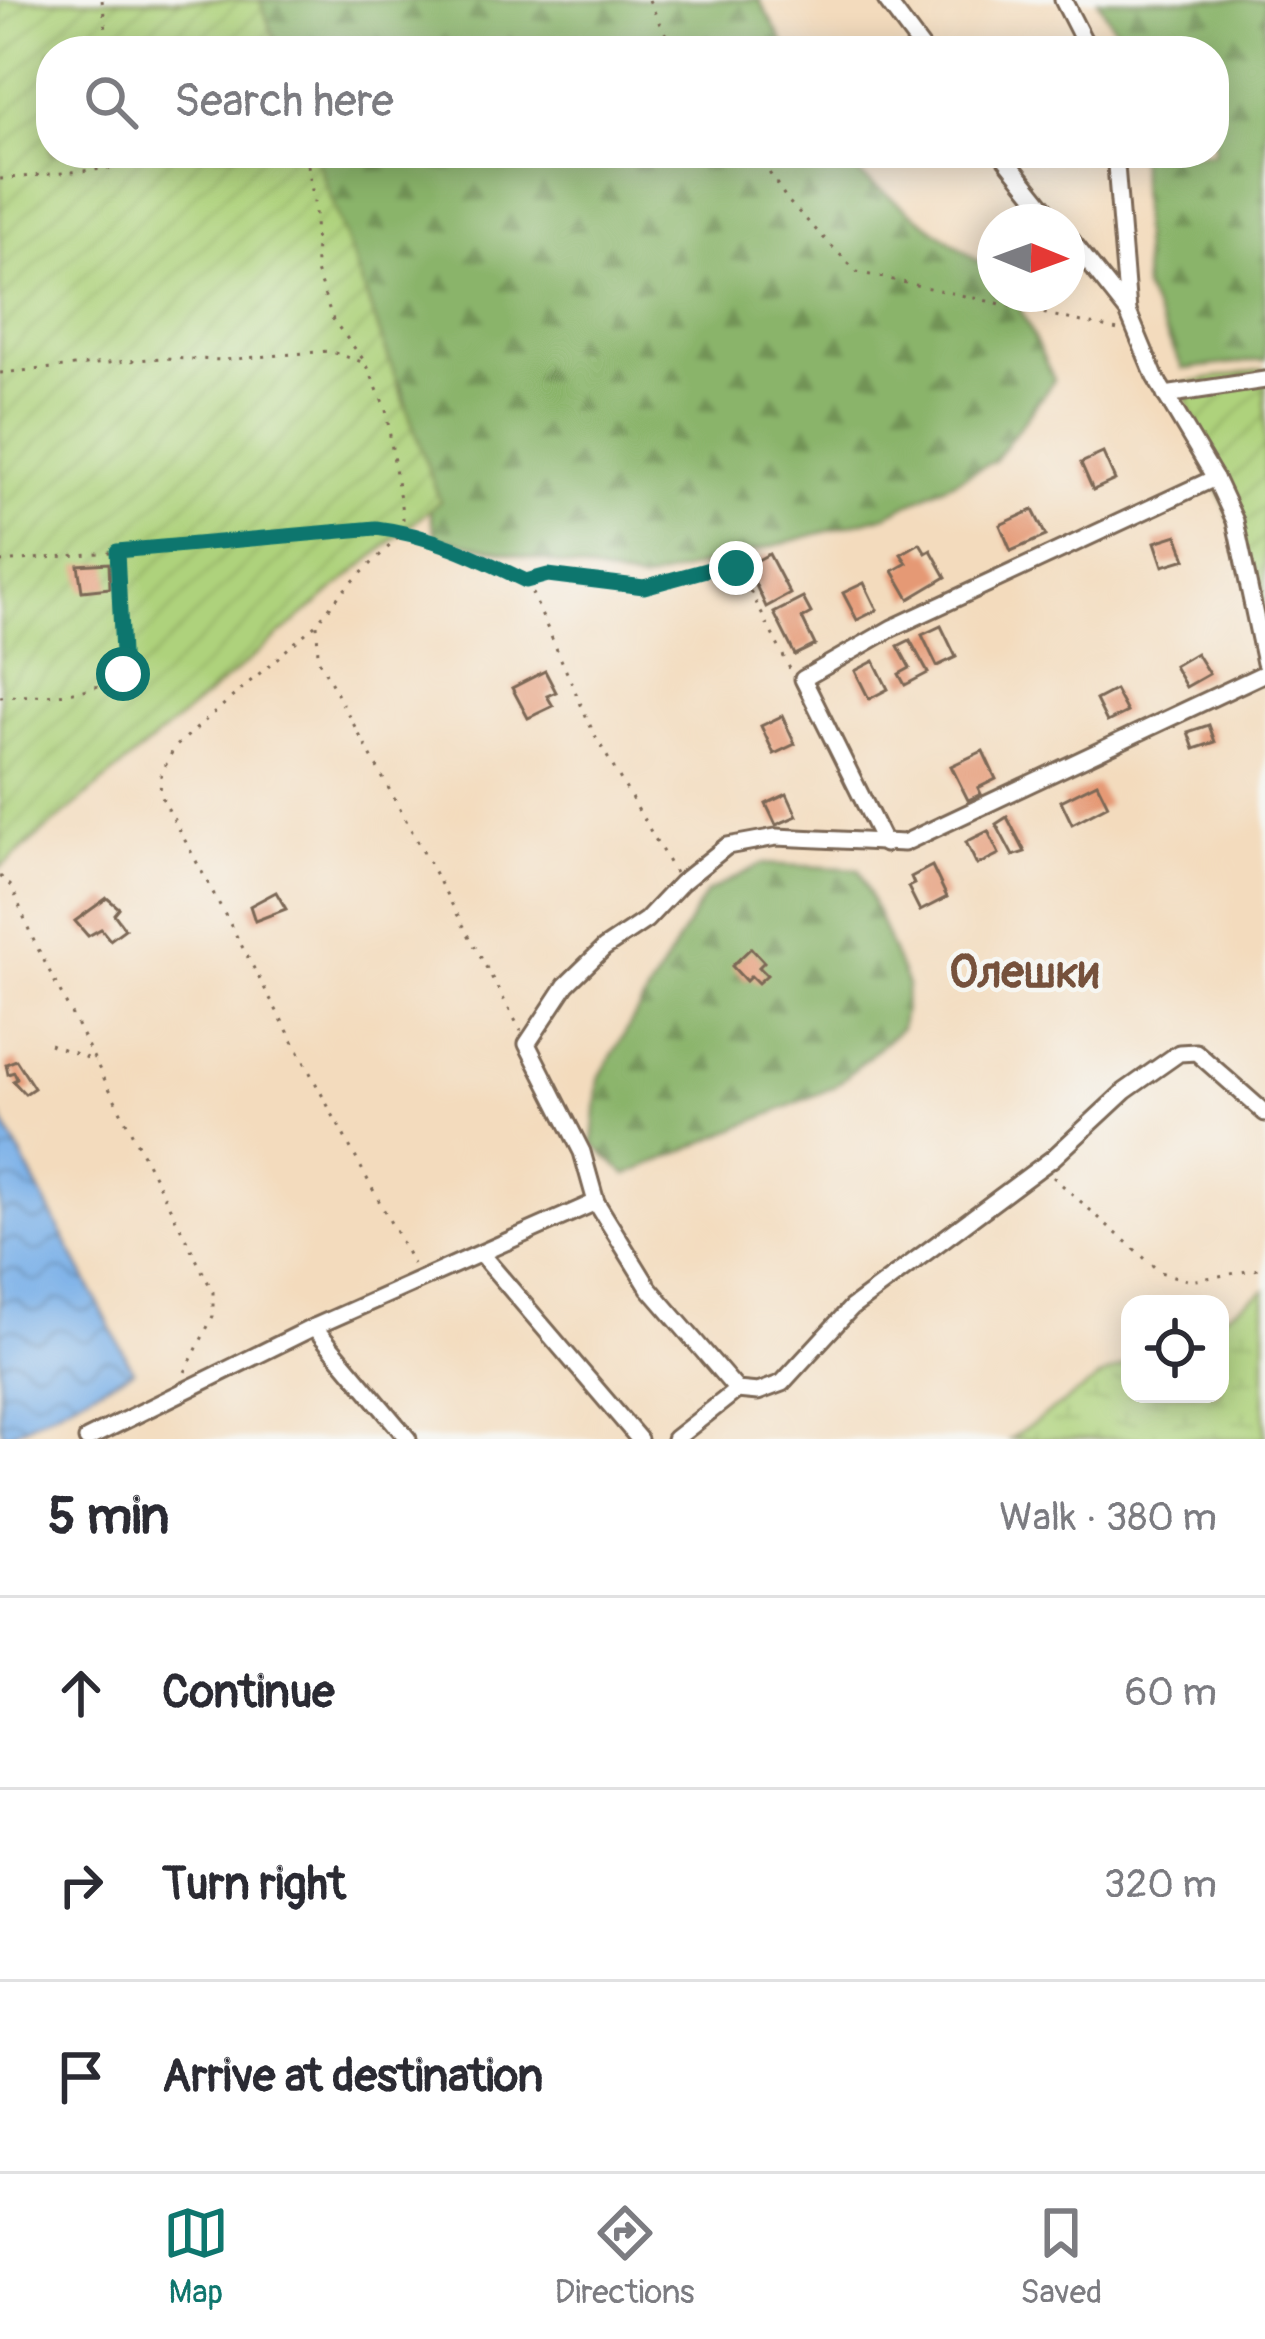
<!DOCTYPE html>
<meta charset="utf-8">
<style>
:root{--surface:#fff;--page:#f2f2f3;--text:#2b2b33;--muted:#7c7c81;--line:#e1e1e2;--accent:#0f766e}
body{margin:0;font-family:Pangolin,sans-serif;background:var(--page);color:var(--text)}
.controls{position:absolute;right:36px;bottom:36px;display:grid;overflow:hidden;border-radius:24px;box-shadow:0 6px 30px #0003}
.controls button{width:108px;height:108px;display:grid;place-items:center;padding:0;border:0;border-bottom:3px solid var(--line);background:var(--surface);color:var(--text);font:60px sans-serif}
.compass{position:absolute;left:977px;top:204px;width:108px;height:108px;border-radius:50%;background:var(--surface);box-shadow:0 6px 30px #0003;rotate:91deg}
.stop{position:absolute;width:36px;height:36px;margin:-27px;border:9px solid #0f766e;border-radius:50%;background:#fff}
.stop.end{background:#0f766e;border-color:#fff;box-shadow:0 3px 12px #0008}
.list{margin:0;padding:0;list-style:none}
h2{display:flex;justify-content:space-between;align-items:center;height:156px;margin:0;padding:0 48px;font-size:51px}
h2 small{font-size:39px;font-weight:400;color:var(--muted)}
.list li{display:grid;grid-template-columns:78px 1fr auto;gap:36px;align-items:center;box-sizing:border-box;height:192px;padding:0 48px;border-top:3px solid var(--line)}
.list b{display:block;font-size:45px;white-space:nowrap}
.list em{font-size:39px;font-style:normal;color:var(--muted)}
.icon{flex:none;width:66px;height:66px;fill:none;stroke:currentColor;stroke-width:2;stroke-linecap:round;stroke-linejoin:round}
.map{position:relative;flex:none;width:1265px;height:1439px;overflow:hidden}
.search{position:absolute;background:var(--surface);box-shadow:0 6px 30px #0003;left:36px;right:36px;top:36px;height:132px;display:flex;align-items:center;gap:30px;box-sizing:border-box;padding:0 42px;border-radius:48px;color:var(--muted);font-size:45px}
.sheet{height:732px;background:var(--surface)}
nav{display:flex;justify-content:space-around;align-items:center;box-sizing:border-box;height:168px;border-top:3px solid var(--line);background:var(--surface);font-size:33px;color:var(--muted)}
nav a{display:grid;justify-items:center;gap:6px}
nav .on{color:var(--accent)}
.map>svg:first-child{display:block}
</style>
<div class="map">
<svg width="1265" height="1439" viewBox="0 0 1265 1439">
<defs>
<pattern id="forest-firs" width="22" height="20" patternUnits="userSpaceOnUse" patternTransform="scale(3)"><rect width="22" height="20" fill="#8ab46b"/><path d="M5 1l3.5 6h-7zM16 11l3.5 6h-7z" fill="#729357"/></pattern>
<pattern id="wetland-marsh" width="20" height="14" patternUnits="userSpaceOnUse" patternTransform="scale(3)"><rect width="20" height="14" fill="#aed27b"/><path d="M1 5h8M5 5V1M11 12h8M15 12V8" fill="none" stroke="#97b46a"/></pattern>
<pattern id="garden-furrows" width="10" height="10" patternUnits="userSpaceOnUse" patternTransform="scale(3)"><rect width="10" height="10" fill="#aed27b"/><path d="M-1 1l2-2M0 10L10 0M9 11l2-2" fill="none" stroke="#97b46a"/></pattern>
<pattern id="water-waves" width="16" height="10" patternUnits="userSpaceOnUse" patternTransform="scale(3)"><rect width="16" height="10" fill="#7ab0e8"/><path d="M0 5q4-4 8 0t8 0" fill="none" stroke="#658fbb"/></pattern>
</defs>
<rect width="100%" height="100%" fill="#f6f6f2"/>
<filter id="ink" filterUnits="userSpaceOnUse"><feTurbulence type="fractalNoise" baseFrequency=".00833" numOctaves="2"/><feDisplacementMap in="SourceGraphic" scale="24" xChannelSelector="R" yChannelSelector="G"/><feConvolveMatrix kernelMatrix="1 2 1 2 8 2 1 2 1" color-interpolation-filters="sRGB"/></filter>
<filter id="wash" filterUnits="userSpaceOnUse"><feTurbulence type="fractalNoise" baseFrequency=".004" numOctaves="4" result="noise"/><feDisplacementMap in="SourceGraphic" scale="48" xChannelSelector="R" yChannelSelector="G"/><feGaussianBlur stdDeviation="2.7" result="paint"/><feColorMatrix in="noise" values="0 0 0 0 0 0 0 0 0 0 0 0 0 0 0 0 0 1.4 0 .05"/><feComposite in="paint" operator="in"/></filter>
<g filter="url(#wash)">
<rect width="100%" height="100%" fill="#f3dbbd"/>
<!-- forest -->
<g fill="url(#forest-firs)" stroke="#626f44" stroke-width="3">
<polygon points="116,0 759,0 788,51 126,51"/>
<polygon points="1098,0 1265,0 1265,360 1183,369 1144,289 1139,153 1214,153 1214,51 1128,51"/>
<polygon points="315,153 847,153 861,176 995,274 995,294 1013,294 1054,380 994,461 886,515 641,582 436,537 402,387 330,276"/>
<polygon points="762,864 859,869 907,986 901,1028 834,1087 627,1175 593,1144 599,1078 706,893"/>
</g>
<!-- wetland -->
<polygon fill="url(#wetland-marsh)" stroke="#747e4c" stroke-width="3" points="1265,1290 1265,1439 1010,1439 1101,1377 1130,1363 1130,1394 1220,1394 1220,1318"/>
<!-- garden -->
<g fill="url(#garden-furrows)" stroke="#747e4c" stroke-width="3">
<polygon points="0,0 260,0 279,51 51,51 51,153 315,153 440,501 0,868"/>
<polygon points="1265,369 1265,616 1181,384"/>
</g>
<!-- water -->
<polygon fill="url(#water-waves)" stroke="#5a6d83" stroke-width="3" points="0,1115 133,1370 4,1437 0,1424"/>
<g id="blocks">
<!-- building -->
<g fill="#e59975">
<polygon points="1103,453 1115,480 1093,490 1081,463"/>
<polygon points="1033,510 1046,536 1011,551 1000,525"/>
<polygon points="1177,535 1186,559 1163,566 1155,542"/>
<polygon points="920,543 926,553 931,550 946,577 909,599 893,571 907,563 901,554"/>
<polygon points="769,554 790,594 766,607 747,566"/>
<polygon points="109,563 110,588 82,591 78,565"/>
<polygon points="864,583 877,610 857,620 843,593"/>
<polygon points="803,598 811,613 802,618 815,645 795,655 774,613"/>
<polygon points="941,626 956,657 937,666 922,635"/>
<polygon points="910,640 928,673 905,685 899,674 910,668 898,646"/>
<polygon points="1196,653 1209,674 1186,687 1174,666"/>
<polygon points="874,661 888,689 869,699 855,671"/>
<polygon points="545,671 556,692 547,696 553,706 528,718 512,688"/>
<polygon points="1115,690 1127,712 1107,722 1096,700"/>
<polygon points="782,716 795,744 774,754 761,726"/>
<polygon points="1209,725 1215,742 1194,749 1188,732"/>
<polygon points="983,751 996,779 978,788 981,794 968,800 951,766"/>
<polygon points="1097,783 1108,805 1072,824 1061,801"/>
<polygon points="787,794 797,816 776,825 766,804"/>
<polygon points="1007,817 1025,852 1013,856 996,824"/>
<polygon points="988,831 999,854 977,865 966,842"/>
<polygon points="932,866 947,897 920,911 908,887 914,884 911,877"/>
<polygon points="276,892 286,909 255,921 250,906"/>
<polygon points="107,898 119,908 114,914 125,929 110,940 101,929 88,936 75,921"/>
<polygon points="751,948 764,962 759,967 767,975 758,983 751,976 746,981 732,966"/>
<polygon points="16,1060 34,1088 25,1094 13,1081 17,1079 14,1072 8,1074 6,1064"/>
</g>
</g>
</g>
<g filter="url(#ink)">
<use href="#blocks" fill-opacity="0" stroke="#7b6856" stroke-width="3"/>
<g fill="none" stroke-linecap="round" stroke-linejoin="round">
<defs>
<g id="minor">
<polyline points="886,0 924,51"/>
<polyline points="1063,0 1089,51"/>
<polyline points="1001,153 1056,222"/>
<polyline points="1115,153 1128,311"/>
<polyline points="1067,235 1128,312 1155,377 1215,478 1235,521 1265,663"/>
<polyline points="1165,395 1265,380"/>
<polyline points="1265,673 904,843 776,837 727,846 681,883 646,920 604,948 566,985 527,1044 582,1152 596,1202 649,1288 737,1390 758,1392 782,1383 851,1308 1053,1158 1125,1091 1179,1053 1196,1052 1265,1113"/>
<polyline points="885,844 803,679 892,628 1215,478"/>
<polyline points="481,1254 639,1439"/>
<polyline points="314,1327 408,1439"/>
<polyline points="87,1439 314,1327 596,1202"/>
<polyline points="675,1439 737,1390"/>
</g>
</defs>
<!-- minor casing -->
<use href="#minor" stroke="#7b6856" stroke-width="21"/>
<!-- path -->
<g stroke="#7b6856" stroke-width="3" stroke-dasharray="3 9" stroke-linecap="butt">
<polyline points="102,0 109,51"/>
<polyline points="649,0 663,31 680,51"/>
<polyline points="306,153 315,209 316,271 333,320 366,363 386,410 405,531 343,591 317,623 318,659 521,1031"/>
<polyline points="756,153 788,201 857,272 1118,330"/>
<polyline points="0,179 247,155 304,155"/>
<polyline points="0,373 160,358 223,360 329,351 365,363"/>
<path d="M0 562 376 528C429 533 479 558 526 581L547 575 644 588 724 565 736 568 744 579 790 669"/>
<polyline points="527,582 594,734 675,873"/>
<polyline points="315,625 174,748 161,775 160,794 413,1264"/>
<path d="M0 697C43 694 86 698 123 674L117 552"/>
<polyline points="0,876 12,887 31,935 213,1292 213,1316 184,1374"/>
<polyline points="50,1044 95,1061"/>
<polyline points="1053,1177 1160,1272 1190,1281 1265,1268"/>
</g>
<!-- minor -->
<use href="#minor" stroke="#fff" stroke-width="15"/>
</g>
</g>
<g fill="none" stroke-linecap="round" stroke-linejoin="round" filter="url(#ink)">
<!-- route -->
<path stroke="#0f766e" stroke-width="15" d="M123 674 117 551 376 528C429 534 479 558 526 581L548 575 644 587 724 565 736 568"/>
</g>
<g text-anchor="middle" stroke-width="9" stroke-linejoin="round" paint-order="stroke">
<!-- quarter labels -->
<g font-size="45" font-weight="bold" fill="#76513c" stroke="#f6f6f2">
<text x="1024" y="987">Олешки</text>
</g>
</g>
</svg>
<div class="controls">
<button><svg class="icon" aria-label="locate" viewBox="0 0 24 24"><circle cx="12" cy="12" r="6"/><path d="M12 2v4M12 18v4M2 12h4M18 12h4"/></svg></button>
</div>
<svg class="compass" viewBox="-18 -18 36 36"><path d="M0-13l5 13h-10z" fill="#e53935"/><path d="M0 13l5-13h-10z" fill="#7c7c81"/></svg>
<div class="stop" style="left:123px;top:674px"></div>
<div class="stop end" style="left:736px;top:568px"></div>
<div class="search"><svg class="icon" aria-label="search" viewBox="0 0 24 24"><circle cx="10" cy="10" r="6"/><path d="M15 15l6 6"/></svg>Search here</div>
</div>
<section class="sheet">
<h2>5 min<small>Walk · 380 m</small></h2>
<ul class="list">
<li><svg class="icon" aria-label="ahead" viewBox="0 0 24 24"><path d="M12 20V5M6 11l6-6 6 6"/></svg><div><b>Continue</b></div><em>60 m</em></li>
<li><svg class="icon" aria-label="right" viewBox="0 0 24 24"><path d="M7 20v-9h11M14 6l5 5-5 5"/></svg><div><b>Turn right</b></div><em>320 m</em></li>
<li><svg class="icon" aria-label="arrive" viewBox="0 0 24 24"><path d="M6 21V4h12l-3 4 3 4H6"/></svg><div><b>Arrive at destination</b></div></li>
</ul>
</section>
<nav>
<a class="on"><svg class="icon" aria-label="map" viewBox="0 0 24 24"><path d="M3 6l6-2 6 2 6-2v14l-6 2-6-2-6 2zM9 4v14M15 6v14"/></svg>Map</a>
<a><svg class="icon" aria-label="directions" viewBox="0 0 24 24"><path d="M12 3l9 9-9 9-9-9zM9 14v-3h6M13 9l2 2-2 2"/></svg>Directions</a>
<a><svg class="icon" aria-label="saved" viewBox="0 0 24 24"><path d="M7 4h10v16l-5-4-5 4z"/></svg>Saved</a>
</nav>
